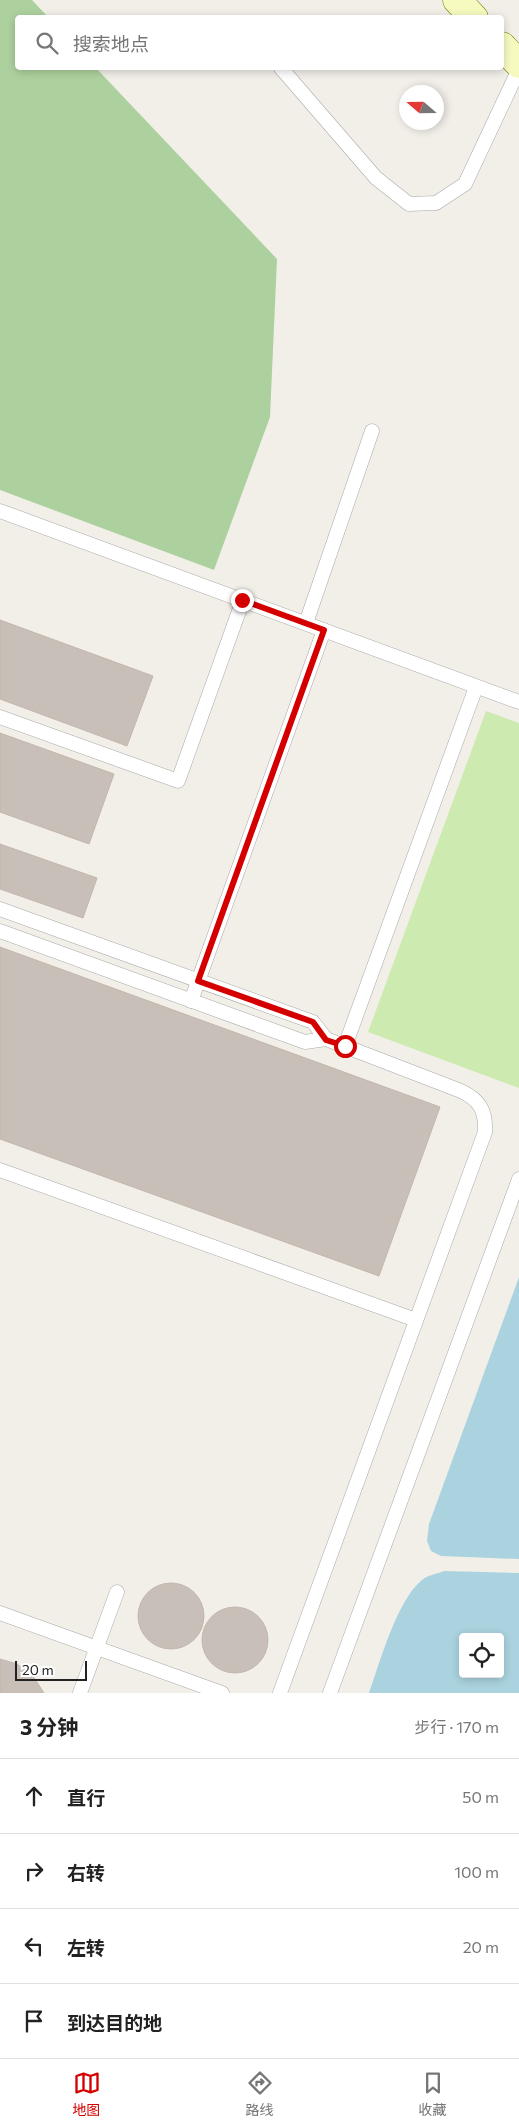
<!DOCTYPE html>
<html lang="zh">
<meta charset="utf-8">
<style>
:root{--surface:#fff;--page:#f2f2f2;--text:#222;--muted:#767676;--line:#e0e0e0;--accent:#d40000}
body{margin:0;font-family:Commissioner,"Noto Sans SC",sans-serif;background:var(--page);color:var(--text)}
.controls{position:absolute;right:15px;bottom:15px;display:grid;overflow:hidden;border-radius:5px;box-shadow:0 2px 8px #0003}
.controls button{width:45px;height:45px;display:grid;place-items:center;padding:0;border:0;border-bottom:1px solid var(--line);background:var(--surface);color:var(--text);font:25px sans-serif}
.compass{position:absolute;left:399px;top:85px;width:45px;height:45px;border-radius:50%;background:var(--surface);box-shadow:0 2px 8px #0003;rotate:290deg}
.scale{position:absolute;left:15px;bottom:12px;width:72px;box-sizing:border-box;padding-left:5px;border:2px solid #222;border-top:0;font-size:14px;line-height:18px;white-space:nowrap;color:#222;-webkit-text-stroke:4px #fff;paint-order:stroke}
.stop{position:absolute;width:15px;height:15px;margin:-11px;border:4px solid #d40000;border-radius:50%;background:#fff}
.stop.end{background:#d40000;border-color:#fff;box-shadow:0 1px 5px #0008}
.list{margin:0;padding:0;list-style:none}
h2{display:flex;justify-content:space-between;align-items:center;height:65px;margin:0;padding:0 20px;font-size:21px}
h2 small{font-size:16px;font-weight:400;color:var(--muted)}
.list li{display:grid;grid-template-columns:32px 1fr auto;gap:15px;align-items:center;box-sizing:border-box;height:75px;padding:0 20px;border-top:1px solid var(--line)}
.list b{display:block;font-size:19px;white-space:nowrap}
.list em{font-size:16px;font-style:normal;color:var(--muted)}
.icon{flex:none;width:28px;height:28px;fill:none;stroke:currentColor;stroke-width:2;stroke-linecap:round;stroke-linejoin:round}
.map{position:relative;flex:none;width:519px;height:1693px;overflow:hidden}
.search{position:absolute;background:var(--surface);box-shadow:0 2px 8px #0003;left:15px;right:15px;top:15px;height:55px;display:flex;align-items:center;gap:12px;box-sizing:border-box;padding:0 18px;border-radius:5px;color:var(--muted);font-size:19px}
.sheet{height:365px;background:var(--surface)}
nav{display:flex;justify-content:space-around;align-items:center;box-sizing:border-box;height:70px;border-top:1px solid var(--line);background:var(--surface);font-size:14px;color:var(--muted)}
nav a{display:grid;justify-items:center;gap:2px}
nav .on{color:var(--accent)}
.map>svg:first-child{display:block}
</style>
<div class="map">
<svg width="519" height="1693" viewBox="0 0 519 1693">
<rect width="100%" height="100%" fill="#f2efe9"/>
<!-- grass -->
<polygon fill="#cdebb0" points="486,711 519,723 519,1088 368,1032"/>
<!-- forest -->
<polygon fill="#add19e" points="0,0 32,0 48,17 18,18 18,68 96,68 277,259 270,417 214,570 0,490"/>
<!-- water -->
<g fill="#aad3df" fill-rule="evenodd">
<polygon points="519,1277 519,1559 441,1556 431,1551 427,1541 429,1524"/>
<path d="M444 1571 519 1573V1693H369C380 1662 397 1600 422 1580 427 1575 438 1574 444 1571ZM463 1637H500V1674H463Z"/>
</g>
<!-- building -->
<g fill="#c7bfb8" stroke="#c4b6ab">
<polygon points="0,620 153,676 127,746 0,699"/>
<polygon points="0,733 114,774 89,844 0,812"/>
<polygon points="0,844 97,878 83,918 0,889"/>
<polygon points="0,947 440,1107 379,1276 0,1139"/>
<circle cx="171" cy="1616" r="33"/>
<circle cx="235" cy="1640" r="33"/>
<polygon points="0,1659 17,1664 33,1676 44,1693 0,1693"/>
</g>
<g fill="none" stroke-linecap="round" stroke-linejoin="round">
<defs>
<g id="lane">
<polyline points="281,68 376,178 409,204 436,203 465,184 519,69"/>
<polyline points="0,511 519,702"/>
<polyline points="306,623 372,431"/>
<polyline points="0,717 178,781 243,600"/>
<polyline points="0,909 313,1022 326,1039"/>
<path d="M0 931 305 1042 326 1039 461 1091C480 1100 486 1111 485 1132L280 1693"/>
<polyline points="191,1001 324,630"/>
<polyline points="345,1046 476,687"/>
<polyline points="0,1170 416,1320"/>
<polyline points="0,1613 222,1693"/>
<polyline points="80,1693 117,1592"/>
<polyline points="330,1693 519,1179"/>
</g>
<g id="secondary">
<polyline points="457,0 474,18"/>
<polyline points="502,46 519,64"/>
</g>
</defs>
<!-- lane casing -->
<use href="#lane" stroke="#a9a9a9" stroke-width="15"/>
<!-- secondary casing -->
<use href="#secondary" stroke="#707d05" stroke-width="29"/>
<!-- lane -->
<use href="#lane" stroke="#fff" stroke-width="14"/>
<!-- secondary -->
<use href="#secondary" stroke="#f7fabf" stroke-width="28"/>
</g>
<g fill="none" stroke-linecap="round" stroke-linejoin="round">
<!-- route -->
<polyline stroke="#d40000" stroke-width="6" points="242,600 324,630 198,981 313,1022 326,1040 345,1046"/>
</g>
</svg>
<div class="controls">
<button><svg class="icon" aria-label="locate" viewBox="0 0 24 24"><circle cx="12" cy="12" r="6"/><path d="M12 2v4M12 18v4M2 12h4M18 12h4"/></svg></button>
</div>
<svg class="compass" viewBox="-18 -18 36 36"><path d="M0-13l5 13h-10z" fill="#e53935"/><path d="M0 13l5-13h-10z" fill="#767676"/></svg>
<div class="scale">20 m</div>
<div class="stop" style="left:345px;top:1046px"></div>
<div class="stop end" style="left:242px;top:600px"></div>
<div class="search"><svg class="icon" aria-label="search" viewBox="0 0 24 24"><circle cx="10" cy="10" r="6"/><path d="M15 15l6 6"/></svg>搜索地点</div>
</div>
<section class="sheet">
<h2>3 分钟<small>步行 · 170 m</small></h2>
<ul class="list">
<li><svg class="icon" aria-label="ahead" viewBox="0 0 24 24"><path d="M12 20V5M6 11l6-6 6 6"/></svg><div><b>直行</b></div><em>50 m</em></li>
<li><svg class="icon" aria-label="right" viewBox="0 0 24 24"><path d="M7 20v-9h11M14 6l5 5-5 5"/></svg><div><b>右转</b></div><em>100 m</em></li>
<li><svg class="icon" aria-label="left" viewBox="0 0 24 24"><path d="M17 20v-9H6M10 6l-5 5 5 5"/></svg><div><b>左转</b></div><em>20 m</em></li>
<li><svg class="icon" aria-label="arrive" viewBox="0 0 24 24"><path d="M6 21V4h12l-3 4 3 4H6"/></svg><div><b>到达目的地</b></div></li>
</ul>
</section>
<nav>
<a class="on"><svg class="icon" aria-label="map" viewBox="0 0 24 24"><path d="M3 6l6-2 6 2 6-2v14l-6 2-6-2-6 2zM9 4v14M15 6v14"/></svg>地图</a>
<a><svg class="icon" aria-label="directions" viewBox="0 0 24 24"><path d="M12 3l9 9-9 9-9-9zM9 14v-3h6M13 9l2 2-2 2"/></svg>路线</a>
<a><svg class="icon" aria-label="saved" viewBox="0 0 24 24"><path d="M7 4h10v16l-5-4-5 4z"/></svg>收藏</a>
</nav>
